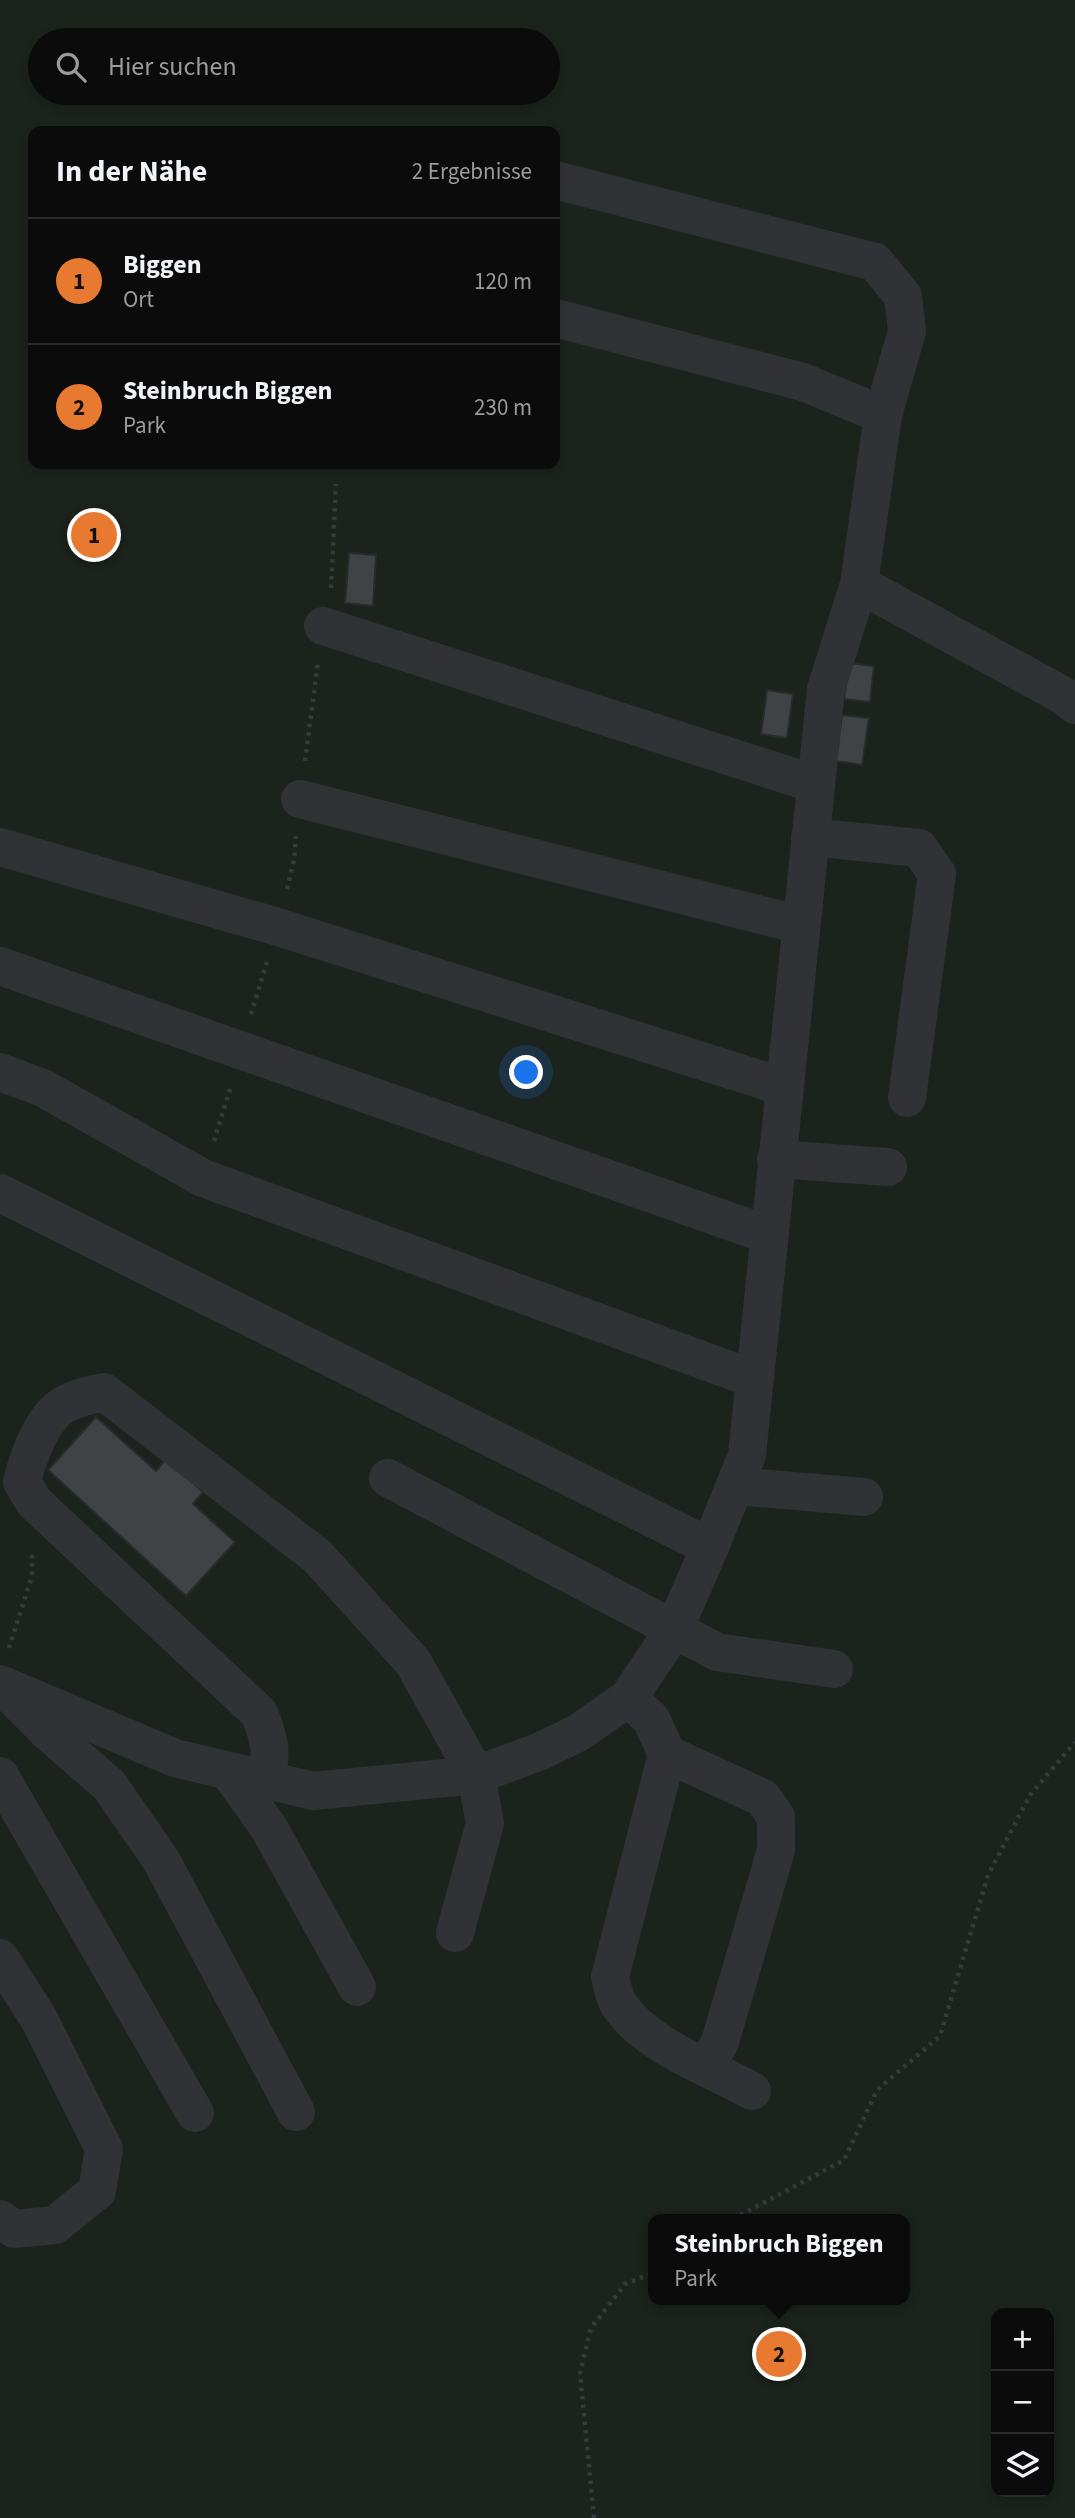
<!DOCTYPE html>
<html lang="de">
<meta charset="utf-8">
<style>
:root{--surface:#0b0b0c;--page:#19191a;--text:#f1f3f6;--muted:#9a9b9d;--line:#2b2b2d;--accent:#e77930}
body{margin:0;font-family:"Source Sans 3",sans-serif;background:var(--page);color:var(--text)}
.controls{position:absolute;right:21px;bottom:21px;display:grid;overflow:hidden;border-radius:14px;box-shadow:0 4px 10px #0003}
.controls button{width:63px;height:63px;display:grid;place-items:center;padding:0;border:0;border-bottom:2px solid var(--line);background:var(--surface);color:var(--text);font:35px sans-serif}
.you{position:absolute;left:527px;top:1073px;width:24px;height:24px;margin:-18px;border:5px solid #fff;border-radius:50%;background:#1a73e8;box-shadow:0 0 0 10px #1a73e833}
.badge{display:grid;place-items:center;width:46px;height:46px;border-radius:50%;background:var(--accent);color:#111;font-size:23px;font-weight:700}
.pin{position:absolute;translate:-50% -50%;border:4px solid #fff;box-shadow:0 2px 7px #0006}
.popup{position:absolute;left:648px;top:2214px;width:262px;height:91px;box-sizing:border-box;display:grid;place-content:center;border-radius:14px;background:var(--surface);filter:drop-shadow(0 2px 5px #0005);font-size:23px;white-space:nowrap;color:var(--muted)}
.popup b{font-size:26px;color:var(--text)}
.popup::after{content:'';position:absolute;left:50%;top:100%;margin-left:-14px;border:14px solid transparent;border-top-color:var(--surface)}
.list{margin:0;padding:0;list-style:none}
h2{display:flex;justify-content:space-between;align-items:center;height:91px;margin:0;padding:0 28px;font-size:30px}
h2 small{font-size:23px;font-weight:400;color:var(--muted)}
.list li{display:grid;grid-template-columns:46px 1fr auto;gap:21px;align-items:center;box-sizing:border-box;height:126px;padding:0 28px;border-top:2px solid var(--line)}
.list b{display:block;font-size:26px;white-space:nowrap}
.list p{margin:0;font-size:23px;white-space:nowrap;color:var(--muted)}
.list em{font-size:23px;font-style:normal;color:var(--muted)}
.icon{flex:none;width:38px;height:38px;fill:none;stroke:currentColor;stroke-width:2;stroke-linecap:round;stroke-linejoin:round}
.map{position:relative;flex:none;width:1075px;height:2518px;overflow:hidden}
.search{position:absolute;background:var(--surface);box-shadow:0 4px 10px #0003;left:28px;top:28px;width:532px;height:77px;display:flex;align-items:center;gap:18px;box-sizing:border-box;padding:0 24px;border-radius:38px;color:var(--muted);font-size:26px}
.panel{position:absolute;background:var(--surface);box-shadow:0 4px 10px #0003;left:28px;top:126px;width:532px;height:343px;border-radius:14px}
.map>svg:first-child{display:block}
</style>
<div class="map">
<svg width="1075" height="2518" viewBox="0 0 1075 2518">
<rect width="100%" height="100%" fill="#0f0f10"/>
<!-- green -->
<path fill="#1c231c" fill-rule="evenodd" d="M0 0H1075V2518H0ZM40 40H548V93H40ZM33 131H555V464H33ZM653 2219H905V2300H653ZM996 2313H1049V2492H996Z"/>
<!-- building -->
<g fill="#404346" stroke="#292a2c" stroke-width="2">
<polygon points="349,553 376,555 373,606 345,603"/>
<polygon points="849,663 874,666 870,702 844,699"/>
<polygon points="767,690 793,694 787,738 761,734"/>
<polygon points="842,715 869,718 862,765 836,761"/>
<polygon points="96,1417 156,1471 166,1459 203,1492 193,1504 235,1542 186,1596 48,1470"/>
</g>
<g fill="none" stroke-linecap="round" stroke-linejoin="round">
<!-- path -->
<g stroke="#363a3c" stroke-width="4.5" stroke-dasharray="3.5 5" stroke-linecap="butt">
<polyline points="331,588 336,484"/>
<polyline points="305,761 318,662"/>
<polyline points="287,889 294,860 296,836"/>
<polyline points="251,1014 267,962"/>
<polyline points="214,1141 231,1086"/>
<polyline points="9,1648 32,1576 32,1552"/>
<polyline points="733,2219 844,2160 877,2090 940,2036 988,1875 1030,1795 1075,1742"/>
<polyline points="594,2518 580,2373 591,2328 625,2284 653,2273"/>
</g>
<!-- minor -->
<g stroke="#303235" stroke-width="38">
<polyline points="555,318 803,382 883,415"/>
<polyline points="859,584 1066,697 1075,705"/>
<polyline points="323,626 815,784"/>
<polyline points="300,799 801,925"/>
<polyline points="810,837 919,848 937,874 907,1098"/>
<polyline points="0,847 278,927 784,1087"/>
<polyline points="0,966 769,1235"/>
<polyline points="0,1072 43,1088 203,1178 754,1379"/>
<polyline points="776,1159 888,1167"/>
<polyline points="0,1193 710,1547"/>
<polyline points="388,1478 717,1652 834,1669"/>
<polyline points="735,1486 864,1497"/>
<polyline points="0,1684 175,1758 313,1791 476,1775 541,1751 578,1733 628,1698 674,1630 710,1547 747,1455 826,689 859,584 883,415 907,331 903,296 875,262 555,180"/>
<polyline points="12,1696 49,1733 109,1785 161,1860 296,2112"/>
<path d="M628 1698 651 1719 667 1754 610 1977C612 1985 614 1996 618 2003 644 2045 709 2067 752 2091"/>
<polyline points="667,1754 763,1798 776,1817 776,1850 720,2042 706,2066"/>
<polyline points="229,1772 269,1828 357,1987"/>
<polyline points="0,1776 195,2113"/>
<path d="M265 1781C273 1753 270 1740 259 1713L34 1502 22 1482C27 1460 40 1424 58 1409 70 1399 89 1395 104 1392L317 1556 413 1662 476 1775 485 1823 455 1933"/>
<polyline points="0,1958 39,2019 104,2149 97,2191 55,2225 14,2229 0,2219"/>
</g>
</g>
</svg>
<div class="controls">
<button>+</button>
<button>−</button>
<button><svg class="icon" aria-label="layers" viewBox="0 0 24 24"><path d="M12 4l9 5-9 5-9-5zM3 14l9 5 9-5"/></svg></button>
</div>
<div class="you"></div>
<div class="pin badge" style="left:94px;top:535px">1</div>
<div class="pin badge" style="left:779px;top:2354px">2</div>
<div class="popup"><b>Steinbruch Biggen</b>Park</div>
<div class="search"><svg class="icon" aria-label="search" viewBox="0 0 24 24"><circle cx="10" cy="10" r="6"/><path d="M15 15l6 6"/></svg>Hier suchen</div>
<section class="panel">
<h2>In der Nähe<small>2 Ergebnisse</small></h2>
<ul class="list">
<li><span class="badge">1</span><div><b>Biggen</b><p>Ort</p></div><em>120 m</em></li>
<li><span class="badge">2</span><div><b>Steinbruch Biggen</b><p>Park</p></div><em>230 m</em></li>
</ul>
</section>
</div>
